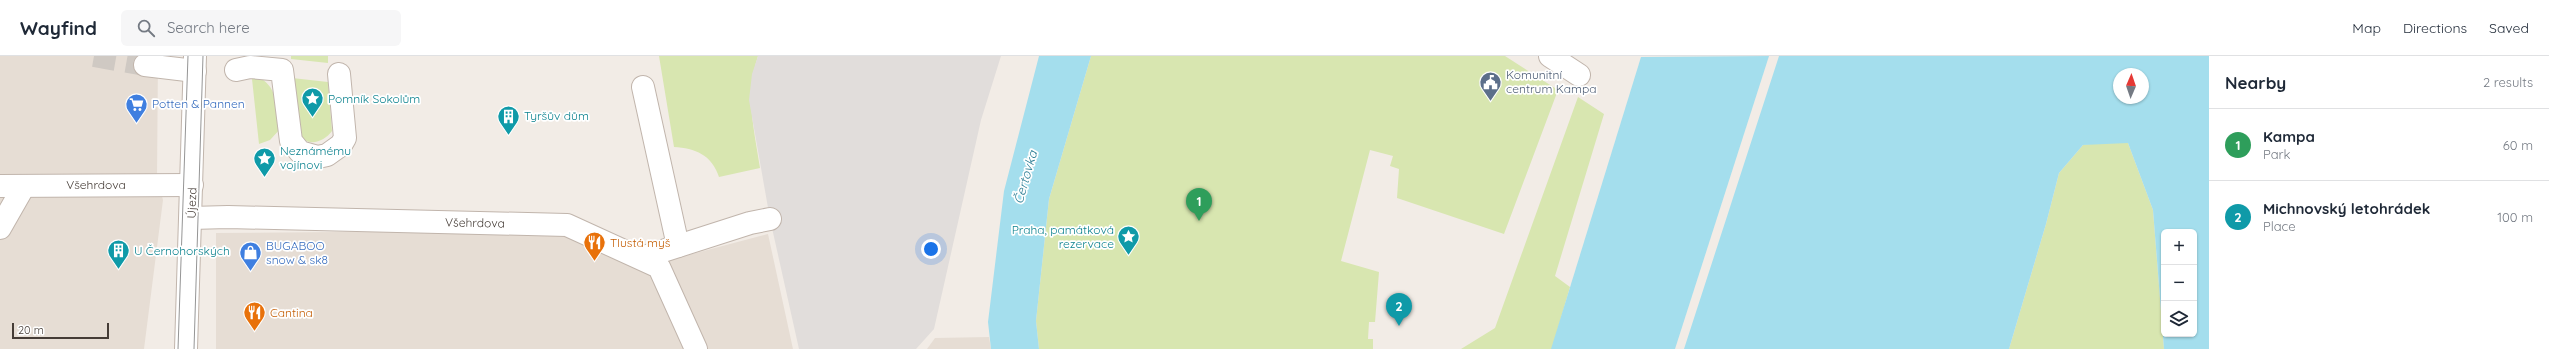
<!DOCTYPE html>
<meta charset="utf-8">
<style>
:root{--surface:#fff;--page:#f6f6f7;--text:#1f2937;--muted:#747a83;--line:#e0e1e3;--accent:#f21e28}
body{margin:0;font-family:Quicksand,sans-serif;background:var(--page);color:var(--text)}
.controls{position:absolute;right:12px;bottom:12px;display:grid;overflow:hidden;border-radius:6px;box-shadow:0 1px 3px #0004}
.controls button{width:36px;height:36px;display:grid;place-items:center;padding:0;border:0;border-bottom:1px solid var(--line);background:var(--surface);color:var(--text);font:20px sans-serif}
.compass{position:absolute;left:2113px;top:12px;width:36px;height:36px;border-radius:50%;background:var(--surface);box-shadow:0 1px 3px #0004;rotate:2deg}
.scale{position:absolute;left:12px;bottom:10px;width:97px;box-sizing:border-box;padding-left:4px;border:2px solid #453c36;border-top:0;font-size:11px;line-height:14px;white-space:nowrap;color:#453c36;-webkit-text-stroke:3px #fff;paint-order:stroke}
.you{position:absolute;left:931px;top:193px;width:14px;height:14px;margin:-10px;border:3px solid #fff;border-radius:50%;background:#1a73e8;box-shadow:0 0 0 6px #1a73e833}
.badge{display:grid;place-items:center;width:26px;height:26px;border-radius:50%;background:var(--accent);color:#fff;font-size:13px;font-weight:700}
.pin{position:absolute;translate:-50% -33px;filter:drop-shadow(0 1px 2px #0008)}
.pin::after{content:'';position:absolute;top:21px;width:14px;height:12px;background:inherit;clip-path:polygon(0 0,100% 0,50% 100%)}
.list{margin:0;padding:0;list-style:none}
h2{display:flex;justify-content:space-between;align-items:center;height:52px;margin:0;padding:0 16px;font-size:17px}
h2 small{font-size:13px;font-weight:400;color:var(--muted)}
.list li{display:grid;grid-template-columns:26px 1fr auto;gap:12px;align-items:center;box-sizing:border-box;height:72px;padding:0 16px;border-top:1px solid var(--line)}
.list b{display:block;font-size:15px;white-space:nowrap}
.list p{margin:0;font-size:13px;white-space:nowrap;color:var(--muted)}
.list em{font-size:13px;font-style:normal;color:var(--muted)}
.icon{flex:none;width:22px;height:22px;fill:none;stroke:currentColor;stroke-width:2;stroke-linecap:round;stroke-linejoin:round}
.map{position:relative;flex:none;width:2209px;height:293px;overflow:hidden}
header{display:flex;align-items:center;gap:24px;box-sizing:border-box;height:56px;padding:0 20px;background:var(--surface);border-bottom:1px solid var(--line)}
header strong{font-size:19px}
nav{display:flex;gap:22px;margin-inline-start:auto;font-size:14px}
.search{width:280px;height:36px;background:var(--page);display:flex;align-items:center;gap:10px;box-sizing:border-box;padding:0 14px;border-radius:6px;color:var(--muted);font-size:15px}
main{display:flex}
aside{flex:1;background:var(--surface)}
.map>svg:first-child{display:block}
</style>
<header>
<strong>Wayfind</strong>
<div class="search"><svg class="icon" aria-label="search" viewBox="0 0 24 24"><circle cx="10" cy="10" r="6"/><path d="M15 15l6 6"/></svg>Search here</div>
<nav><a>Map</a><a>Directions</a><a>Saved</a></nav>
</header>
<main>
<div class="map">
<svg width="2209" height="293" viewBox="0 0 2209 293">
<rect width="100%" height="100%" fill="#f2ece6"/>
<!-- residential -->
<g fill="#e6ddd4">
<polygon points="0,0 158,0 157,122 163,144 144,293 0,293"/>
<polygon points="563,174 639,212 768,178 793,293 216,293 216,177"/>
<polygon points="989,281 991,293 927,293 935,282"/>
</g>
<!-- green -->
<g fill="#d8e6b0">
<polygon points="291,0 328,0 328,7 291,3"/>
<path d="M659 0H758C745 40 754 72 760 112L719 121C712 99 695 92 674 91Z"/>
<polygon points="1091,0 1505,0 1558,34 1504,178 1397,142 1399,113 1390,110 1393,100 1370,94 1341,205 1379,216 1375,266 1369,266 1368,283 1373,283 1373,293 1039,293 1036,265 1049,143"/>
<path d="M260 22C278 32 277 53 281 72L270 84 259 88 252 23Z"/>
<path d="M292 22 328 26 332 75C324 86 306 93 299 76 293 60 294 39 292 22Z"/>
<polygon points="1578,41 1604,58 1555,220 1570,231 1552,293 1461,293 1495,272"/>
<polygon points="2105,86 2128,87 2153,154 2164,293 2009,293 2046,168 2059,117 2083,89"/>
</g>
<!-- parking -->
<polygon fill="#e1dddb" points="758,0 1001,0 981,64 934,273 916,293 799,293 770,163 749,44 752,18"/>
<!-- water -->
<g fill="#a4deed" fill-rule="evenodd">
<polygon points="1039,0 1091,0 1049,143 1036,265 1039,293 991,293 988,266 1004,135"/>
<polygon points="1769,0 1675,293 1551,293 1641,1"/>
<path d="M1779 0H2209V293H2164L2153 154 2128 87 2083 89 2059 117 2046 168 2009 293H1684ZM2119 18H2143V42H2119ZM2164 176H2194V278H2164Z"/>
</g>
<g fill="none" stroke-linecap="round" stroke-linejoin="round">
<!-- minor-tunnel -->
<polyline stroke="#cfc9c3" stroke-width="22" stroke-dasharray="22 11" stroke-linecap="butt" points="94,0 145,9"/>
<defs>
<g id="minor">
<polyline points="1550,0 1579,19"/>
<polyline points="145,9 195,15"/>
<polyline points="236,14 250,11 282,14 291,85 300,96 318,101 327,99 341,89 345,82 339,18"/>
<polyline points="643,31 678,190"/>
<polyline points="0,130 192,129"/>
<polyline points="191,162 228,161 567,169 659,211 696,293"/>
<polyline points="0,172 24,130"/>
<polyline points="641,202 750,167 770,163"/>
<polyline points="186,293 195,0"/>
</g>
</defs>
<!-- minor casing -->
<use href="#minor" stroke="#c1b5ac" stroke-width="24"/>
<!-- minor -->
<use href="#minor" stroke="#fff" stroke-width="22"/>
<!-- tram -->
<g stroke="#959595" stroke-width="1">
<polyline points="178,293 188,0"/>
<polyline points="194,293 203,0"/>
</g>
</g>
<!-- icons -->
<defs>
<symbol id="civic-pin" viewBox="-11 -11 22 30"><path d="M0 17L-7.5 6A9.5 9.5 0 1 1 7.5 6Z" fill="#5c6f8a" stroke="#fff"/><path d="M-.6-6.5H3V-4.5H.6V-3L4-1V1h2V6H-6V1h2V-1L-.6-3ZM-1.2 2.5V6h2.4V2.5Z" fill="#fff"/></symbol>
<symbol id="sight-pin" viewBox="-11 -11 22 30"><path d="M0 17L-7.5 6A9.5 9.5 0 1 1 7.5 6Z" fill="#0f9aa8" stroke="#fff"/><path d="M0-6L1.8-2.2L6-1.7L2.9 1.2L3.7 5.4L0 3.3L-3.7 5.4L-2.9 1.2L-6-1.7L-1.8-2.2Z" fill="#fff"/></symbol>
<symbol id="supermarket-pin" viewBox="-11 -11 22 30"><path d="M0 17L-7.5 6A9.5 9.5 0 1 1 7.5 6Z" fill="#3f7fe0" stroke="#fff"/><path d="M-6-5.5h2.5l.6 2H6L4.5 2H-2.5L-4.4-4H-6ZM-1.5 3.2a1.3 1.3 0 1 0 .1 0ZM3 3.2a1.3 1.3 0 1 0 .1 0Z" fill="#fff"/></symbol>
<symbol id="building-pin" viewBox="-11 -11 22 30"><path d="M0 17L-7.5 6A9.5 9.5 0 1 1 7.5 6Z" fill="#0f9aa8" stroke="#fff"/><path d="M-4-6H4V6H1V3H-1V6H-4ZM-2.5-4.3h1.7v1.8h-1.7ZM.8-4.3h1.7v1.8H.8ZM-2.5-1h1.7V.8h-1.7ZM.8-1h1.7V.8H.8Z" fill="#fff"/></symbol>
<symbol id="restaurant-pin" viewBox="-11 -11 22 30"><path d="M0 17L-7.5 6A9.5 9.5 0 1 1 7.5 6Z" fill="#e8710a" stroke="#fff"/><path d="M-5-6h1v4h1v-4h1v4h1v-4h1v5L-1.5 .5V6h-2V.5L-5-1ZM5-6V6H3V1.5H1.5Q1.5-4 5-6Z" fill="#fff"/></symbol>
<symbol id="shop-pin" viewBox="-11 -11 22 30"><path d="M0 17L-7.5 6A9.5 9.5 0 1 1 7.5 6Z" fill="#3f7fe0" stroke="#fff"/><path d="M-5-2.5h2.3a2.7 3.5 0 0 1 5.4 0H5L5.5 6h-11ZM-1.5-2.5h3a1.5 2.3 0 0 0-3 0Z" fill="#fff"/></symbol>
</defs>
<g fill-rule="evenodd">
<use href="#civic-pin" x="1478" y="14" width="25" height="34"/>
<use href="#sight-pin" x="300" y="30" width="25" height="34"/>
<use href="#supermarket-pin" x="124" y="36" width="25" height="34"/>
<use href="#building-pin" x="496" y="48" width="25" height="34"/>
<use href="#sight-pin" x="252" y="90" width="25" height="34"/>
<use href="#sight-pin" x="1116" y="168" width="25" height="34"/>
<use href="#restaurant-pin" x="582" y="174" width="25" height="34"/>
<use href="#building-pin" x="106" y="182" width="25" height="34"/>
<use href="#shop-pin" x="238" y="184" width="25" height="34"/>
<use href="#restaurant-pin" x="242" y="244" width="25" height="34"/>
</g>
<g text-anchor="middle" stroke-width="3.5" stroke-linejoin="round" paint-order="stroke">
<!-- service labels -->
<g font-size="12" fill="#4e5e75" stroke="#fff" text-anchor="start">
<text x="1506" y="23">Komunitní<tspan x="1506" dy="14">centrum Kampa</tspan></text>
</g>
<!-- culture labels -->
<g font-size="12" fill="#0d838f" stroke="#fff" text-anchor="start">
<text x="328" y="47">Pomník Sokolům</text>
<text x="524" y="64">Tyršův dům</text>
<text x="280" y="99">Neznámému<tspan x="280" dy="14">vojínovi</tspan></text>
<text x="1114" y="178" text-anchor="end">Praha, památková<tspan x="1114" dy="14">rezervace</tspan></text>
<text x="134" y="199">U Černohorských</text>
</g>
<!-- shop labels -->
<g font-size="12" fill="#366cbe" stroke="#fff" text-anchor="start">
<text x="152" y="52">Potten &amp; Pannen</text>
<text x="266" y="194">BUGABOO<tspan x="266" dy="14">snow &amp; sk8</tspan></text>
</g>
<!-- street labels -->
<g font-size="12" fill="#453c36" stroke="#fff">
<text x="96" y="133">Všehrdova</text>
<text transform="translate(192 147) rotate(-88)" y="4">Újezd</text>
<text transform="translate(475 167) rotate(1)" y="4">Všehrdova</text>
</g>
<!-- food labels -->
<g font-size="12" fill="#c56008" stroke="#fff" text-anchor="start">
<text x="610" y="191">Tlustá myš</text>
<text x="270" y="261">Cantina</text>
</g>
<!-- water labels -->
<g font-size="13" font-style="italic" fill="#2e7f96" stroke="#fff">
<text transform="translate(1025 121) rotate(-74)" y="5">Čertovka</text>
</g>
</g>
</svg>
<div class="controls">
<button>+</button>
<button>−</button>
<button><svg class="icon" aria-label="layers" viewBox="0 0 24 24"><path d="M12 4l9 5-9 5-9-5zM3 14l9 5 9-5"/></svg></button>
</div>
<svg class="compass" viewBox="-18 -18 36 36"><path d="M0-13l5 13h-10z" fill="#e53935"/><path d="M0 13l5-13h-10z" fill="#747a83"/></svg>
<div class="scale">20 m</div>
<div class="you"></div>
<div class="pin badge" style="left:1199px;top:165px;background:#2e9e5b">1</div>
<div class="pin badge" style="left:1399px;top:270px;background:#0f9aa8">2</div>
</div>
<aside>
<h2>Nearby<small>2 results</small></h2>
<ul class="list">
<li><span class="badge" style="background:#2e9e5b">1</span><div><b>Kampa</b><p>Park</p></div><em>60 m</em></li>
<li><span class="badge" style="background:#0f9aa8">2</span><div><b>Michnovský letohrádek</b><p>Place</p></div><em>100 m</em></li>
</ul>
</aside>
</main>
